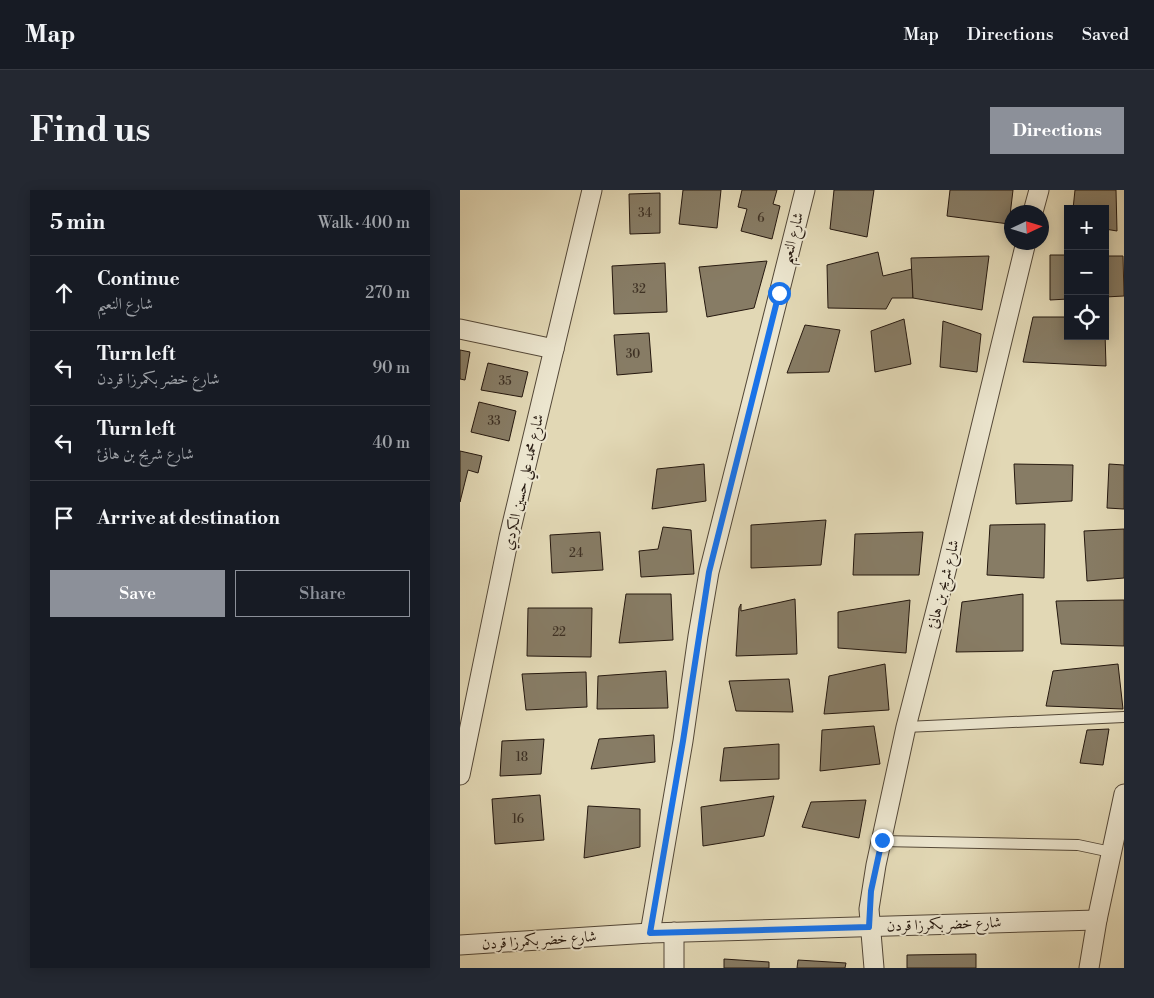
<!DOCTYPE html>
<meta charset="utf-8">
<style>
:root{--surface:#171b24;--page:#242831;--text:#f1f3f6;--muted:#9ea1a6;--line:#363941;--accent:#8c9099}
body{margin:0;font-family:"Libre Bodoni",Amiri,serif;background:var(--page);color:var(--text)}
.controls{position:absolute;right:15px;top:15px;display:grid;overflow:hidden;border-radius:0px;box-shadow:0 2px 12px #0003}
.controls button{width:45px;height:45px;display:grid;place-items:center;padding:0;border:0;border-bottom:1px solid var(--line);background:var(--surface);color:var(--text);font:25px sans-serif}
.compass{position:absolute;left:544px;top:15px;width:45px;height:45px;border-radius:50%;background:var(--surface);box-shadow:0 2px 12px #0003;rotate:86deg}
.stop{position:absolute;width:15px;height:15px;margin:-11px;border:4px solid #1a73e8;border-radius:50%;background:#fff}
.stop.end{background:#1a73e8;border-color:#fff;box-shadow:0 1px 5px #0008}
.list{margin:0;padding:0;list-style:none}
h2{display:flex;justify-content:space-between;align-items:center;height:65px;margin:0;padding:0 20px;font-size:21px}
h2 small{font-size:16px;font-weight:400;color:var(--muted)}
.list li{display:grid;grid-template-columns:32px 1fr auto;gap:15px;align-items:center;box-sizing:border-box;height:75px;padding:0 20px;border-top:1px solid var(--line)}
.list b{display:block;font-size:19px;white-space:nowrap}
.list p{margin:0;font-size:16px;white-space:nowrap;color:var(--muted)}
.list em{font-size:16px;font-style:normal;color:var(--muted)}
.actions{display:flex;gap:10px;padding:15px 20px}
.actions a{flex:1;padding:11px 0;border:1px solid var(--accent);border-radius:0px;text-align:center;font-size:18px;color:var(--accent)}
.actions .main{background:var(--accent);color:#fff}
.icon{flex:none;width:28px;height:28px;fill:none;stroke:currentColor;stroke-width:2;stroke-linecap:round;stroke-linejoin:round}
.map{position:relative;flex:none;width:664px;height:778px;overflow:hidden;border-radius:0px}
header{display:flex;align-items:center;gap:30px;box-sizing:border-box;height:70px;padding:0 25px;background:var(--surface);border-bottom:1px solid var(--line)}
header strong{font-size:24px}
nav{display:flex;gap:28px;margin-inline-start:auto;font-size:18px}
.intro{display:flex;align-items:center;justify-content:space-between;box-sizing:border-box;height:120px;padding:0 30px}
h1{margin:0;font-size:35px}
.button{padding:12px 22px;border-radius:0px;background:var(--accent);color:#fff;font-size:18px;font-weight:700}
main{display:flex;gap:30px;padding:0 30px}
aside{flex:1;background:var(--surface);border-radius:0px;box-shadow:0 2px 12px #0003}
.map>svg:first-child{display:block}
</style>
<header>
<strong>Map</strong>
<nav><a>Map</a><a>Directions</a><a>Saved</a></nav>
</header>
<div class="intro"><h1>Find us</h1><a class="button">Directions</a></div>
<main>
<aside>
<h2>5 min<small>Walk · 400 m</small></h2>
<ul class="list">
<li><svg class="icon" aria-label="ahead" viewBox="0 0 24 24"><path d="M12 20V5M6 11l6-6 6 6"/></svg><div><b>Continue</b><p>شارع النعيم</p></div><em>270 m</em></li>
<li><svg class="icon" aria-label="left" viewBox="0 0 24 24"><path d="M17 20v-9H6M10 6l-5 5 5 5"/></svg><div><b>Turn left</b><p>شارع خضر بكمرزا قردن</p></div><em>90 m</em></li>
<li><svg class="icon" aria-label="left" viewBox="0 0 24 24"><path d="M17 20v-9H6M10 6l-5 5 5 5"/></svg><div><b>Turn left</b><p>شارع شريح بن هانئ</p></div><em>40 m</em></li>
<li><svg class="icon" aria-label="arrive" viewBox="0 0 24 24"><path d="M6 21V4h12l-3 4 3 4H6"/></svg><div><b>Arrive at destination</b></div></li>
</ul>
<div class="actions"><a class="main">Save</a><a>Share</a></div>
</aside>
<div class="map">
<svg width="664" height="778" viewBox="0 0 664 778">
<rect width="100%" height="100%" fill="#e2d8b5"/>
<filter id="stains"><feTurbulence type="fractalNoise" baseFrequency=".004" numOctaves="4"/><feColorMatrix values="0 0 0 0 .2 0 0 0 0 .09 0 0 0 0 .02 0 0 0 .5 -.17"/></filter>
<radialGradient id="worn" r=".72"><stop offset=".6" stop-color="#630" stop-opacity="0"/><stop offset="1" stop-color="#630" stop-opacity=".3"/></radialGradient>
<!-- building -->
<g fill="#877c65" stroke="#25180f">
<polygon points="223,0 261,0 257,38 219,34"/>
<polygon points="282,0 317,0 313,14 320,16 312,49 281,41 287,19 278,17"/>
<polygon points="374,0 414,0 407,47 370,39"/>
<polygon points="490,0 553,0 549,34 487,26"/>
<polygon points="615,0 656,0 657,41 645,39 645,19 613,19"/>
<polygon points="200,3 200,43 170,44 169,4"/>
<polygon points="418,62 423,86 452,79 453,108 432,108 426,119 368,118 367,75"/>
<polygon points="590,65 608,65 608,109 590,110"/>
<polygon points="529,66 522,120 453,108 451,68"/>
<polygon points="645,66 663,66 664,106 645,107"/>
<polygon points="307,71 294,118 247,127 239,77"/>
<polygon points="205,73 207,122 154,124 152,76"/>
<polygon points="573,127 608,127 608,146 645,146 645,143 646,176 563,172"/>
<polygon points="444,129 451,174 415,182 411,141"/>
<polygon points="483,131 521,144 517,182 480,177"/>
<polygon points="345,135 380,140 369,182 327,183"/>
<polygon points="189,143 192,182 157,185 154,145"/>
<polygon points="0,160 10,162 5,190 0,189"/>
<polygon points="28,173 68,182 62,207 21,200"/>
<polygon points="19,212 56,221 49,251 11,242"/>
<polygon points="0,261 22,266 18,283 8,280 0,312"/>
<polygon points="244,274 246,311 192,319 197,279"/>
<polygon points="554,274 613,275 612,311 556,314"/>
<polygon points="649,274 664,275 664,319 647,318"/>
<polygon points="366,330 361,375 291,378 291,335"/>
<polygon points="585,334 584,388 527,385 530,335"/>
<polygon points="203,337 231,340 234,384 181,387 179,361 198,359"/>
<polygon points="664,339 664,388 627,391 624,341"/>
<polygon points="140,342 143,380 92,383 90,345"/>
<polygon points="463,342 459,385 393,385 395,344"/>
<polygon points="166,404 211,404 213,450 159,453"/>
<polygon points="563,404 563,461 496,462 502,412"/>
<polygon points="335,409 337,464 276,466 279,418 281,414 281,421"/>
<polygon points="450,410 446,463 378,458 378,422"/>
<polygon points="664,410 664,456 601,454 596,411"/>
<polygon points="68,418 132,418 131,467 67,466"/>
<polygon points="425,474 429,520 364,524 369,486"/>
<polygon points="658,474 663,519 586,516 593,481"/>
<polygon points="206,481 208,518 137,519 138,486"/>
<polygon points="126,482 127,517 66,520 62,484"/>
<polygon points="329,489 333,522 276,521 269,491"/>
<polygon points="414,536 420,574 360,581 362,540"/>
<polygon points="649,539 643,575 620,573 627,540"/>
<polygon points="194,545 195,572 131,579 139,549"/>
<polygon points="84,549 81,584 40,586 42,551"/>
<polygon points="319,554 319,589 260,591 264,558"/>
<polygon points="80,605 84,650 35,654 32,609"/>
<polygon points="314,606 304,646 243,656 241,617"/>
<polygon points="406,610 399,648 342,637 351,612"/>
<polygon points="128,616 180,619 180,657 124,668"/>
<polygon points="516,764 516,778 447,778 447,765"/>
<polygon points="264,769 309,772 309,778 264,778"/>
<polygon points="338,770 386,773 385,778 337,778"/>
</g>
<g fill="none" stroke-linecap="round" stroke-linejoin="round">
<defs>
<g id="lane">
<polyline points="446,537 664,527"/>
<polyline points="421,651 618,655 651,662"/>
</g>
<g id="street">
<polyline points="573,22 579,0"/>
<polyline points="0,139 94,159"/>
<polyline points="0,585 49,347 132,0"/>
<polyline points="214,742 214,778"/>
<polyline points="190,743 223,551 238,446 249,382 345,0"/>
<polyline points="0,755 190,743 637,730"/>
<polyline points="414,778 409,719 416,675 446,537 486,381 566,52"/>
<polyline points="629,778 637,730 664,604"/>
</g>
</defs>
<!-- lane casing -->
<use href="#lane" stroke="#544838" stroke-width="12"/>
<!-- street casing -->
<use href="#street" stroke="#544838" stroke-width="21"/>
<!-- lane -->
<use href="#lane" stroke="#ece6cf" stroke-width="10"/>
<!-- street -->
<use href="#street" stroke="#ece6cf" stroke-width="19"/>
</g>
<g fill="none" stroke-linecap="round" stroke-linejoin="round">
<!-- route -->
<polyline stroke="#1a73e8" stroke-width="6" points="319,103 249,382 223,551 190,743 409,737 411,701 422,650"/>
</g>
<g text-anchor="middle" stroke-width="4" stroke-linejoin="round" paint-order="stroke">
<!-- number labels -->
<g font-size="12" fill="#3e3124">
<text x="185" y="27">34</text>
<text x="301" y="32">6</text>
<text x="179" y="103">32</text>
<text x="173" y="168">30</text>
<text x="45" y="195">35</text>
<text x="34" y="235">33</text>
<text x="116" y="367">24</text>
<text x="99" y="446">22</text>
<text x="62" y="571">18</text>
<text x="58" y="633">16</text>
</g>
<!-- street labels -->
<g font-size="15" fill="#25180f" stroke="#ece6cf">
<text transform="translate(332 48) rotate(-76)" y="5">شارع النعيم</text>
<text transform="translate(63 292) rotate(-77)" y="5">شارع محمد علي حسين الكردي</text>
<text transform="translate(483 394) rotate(-76)" y="5">شارع شريح بن هانئ</text>
<text transform="translate(484 734) rotate(-2)" y="5">شارع خضر بكمرزا قردن</text>
<text transform="translate(79 750) rotate(-4)" y="5">شارع خضر بكمرزا قردن</text>
</g>
</g>
<rect width="100%" height="100%" filter="url(#stains)"/>
<rect width="100%" height="100%" fill="url(#worn)"/>
</svg>
<div class="controls">
<button>+</button>
<button>−</button>
<button><svg class="icon" aria-label="locate" viewBox="0 0 24 24"><circle cx="12" cy="12" r="6"/><path d="M12 2v4M12 18v4M2 12h4M18 12h4"/></svg></button>
</div>
<svg class="compass" viewBox="-18 -18 36 36"><path d="M0-13l5 13h-10z" fill="#e53935"/><path d="M0 13l5-13h-10z" fill="#9ea1a6"/></svg>
<div class="stop" style="left:319px;top:103px"></div>
<div class="stop end" style="left:422px;top:650px"></div>
</div>
</main>
